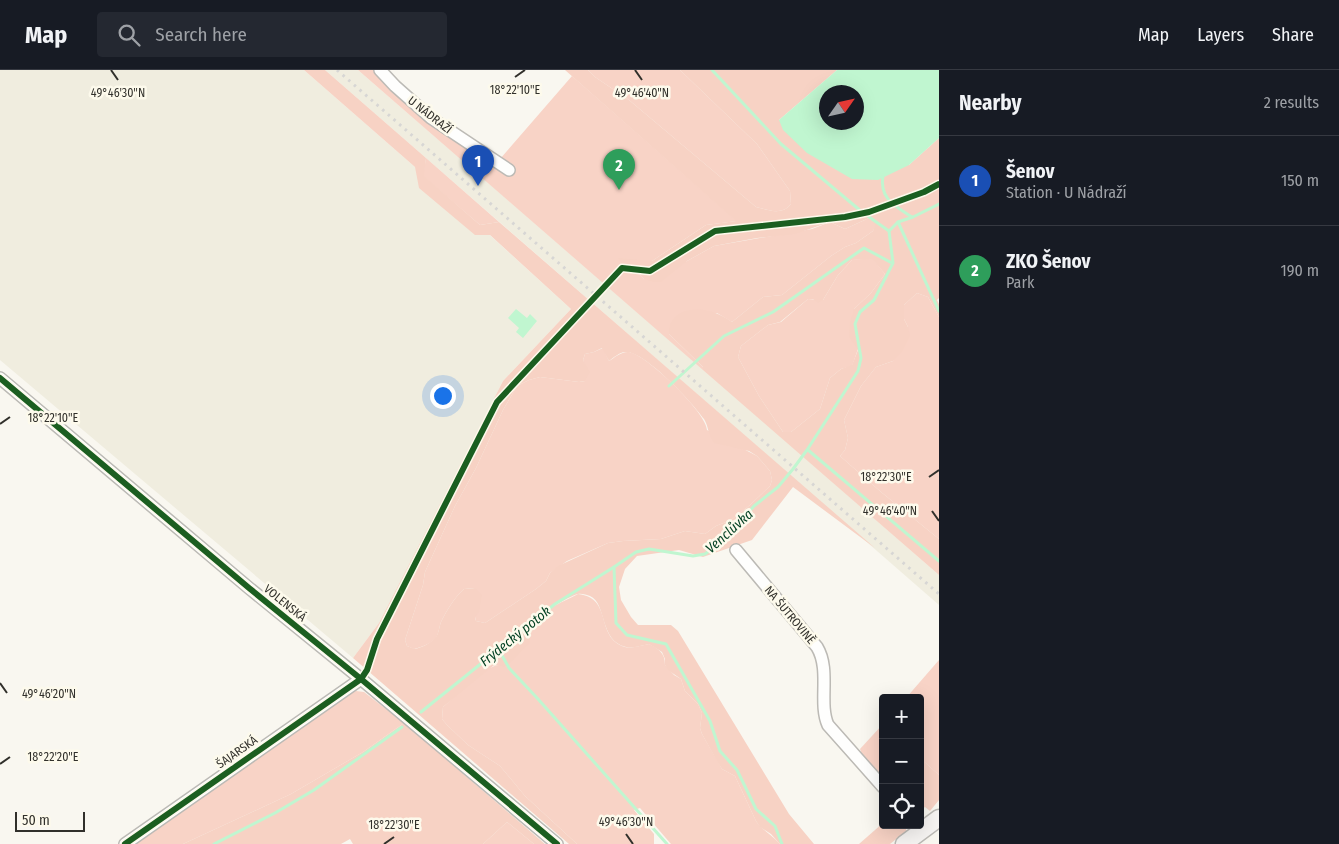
<!DOCTYPE html>
<meta charset="utf-8">
<style>
:root{--surface:#171b24;--page:#242831;--text:#f1f3f6;--muted:#9ea1a6;--line:#363941;--accent:#b45309}
body{margin:0;font-family:"Fira Sans Condensed",sans-serif;background:var(--page);color:var(--text)}
.controls{position:absolute;right:15px;bottom:15px;display:grid;overflow:hidden;border-radius:5px;box-shadow:0 5px 20px #0002}
.controls button{width:45px;height:45px;display:grid;place-items:center;padding:0;border:0;border-bottom:1px solid var(--line);background:var(--surface);color:var(--text);font:25px sans-serif}
.compass{position:absolute;left:819px;top:15px;width:45px;height:45px;border-radius:50%;background:var(--surface);box-shadow:0 5px 20px #0002;rotate:56deg}
.scale{position:absolute;left:15px;bottom:12px;width:70px;box-sizing:border-box;padding-left:5px;border:2px solid #31302b;border-top:0;font-size:14px;line-height:18px;white-space:nowrap;color:#31302b;-webkit-text-stroke:4px #fdfaec;paint-order:stroke}
.you{position:absolute;left:442px;top:325px;width:18px;height:18px;margin:-12px;border:4px solid #fff;border-radius:50%;background:#1a73e8;box-shadow:0 0 0 8px #1a73e833}
.badge{display:grid;place-items:center;width:32px;height:32px;border-radius:50%;background:var(--accent);color:#fff;font-size:16px;font-weight:700}
.pin{position:absolute;translate:-50% -41px;filter:drop-shadow(0 1px 2px #0008)}
.pin::after{content:'';position:absolute;top:26px;width:18px;height:15px;background:inherit;clip-path:polygon(0 0,100% 0,50% 100%)}
.list{margin:0;padding:0;list-style:none}
h2{display:flex;justify-content:space-between;align-items:center;height:65px;margin:0;padding:0 20px;font-size:21px}
h2 small{font-size:16px;font-weight:400;color:var(--muted)}
.list li{display:grid;grid-template-columns:32px 1fr auto;gap:15px;align-items:center;box-sizing:border-box;height:90px;padding:0 20px;border-top:1px solid var(--line)}
.list b{display:block;font-size:19px;white-space:nowrap}
.list p{margin:0;font-size:16px;white-space:nowrap;color:var(--muted)}
.list em{font-size:16px;font-style:normal;color:var(--muted)}
.icon{flex:none;width:28px;height:28px;fill:none;stroke:currentColor;stroke-width:2;stroke-linecap:round;stroke-linejoin:round}
.map{position:relative;flex:none;width:939px;height:774px;overflow:hidden}
header{display:flex;align-items:center;gap:30px;box-sizing:border-box;height:70px;padding:0 25px;background:var(--surface);border-bottom:1px solid var(--line)}
header strong{font-size:24px}
nav{display:flex;gap:28px;margin-inline-start:auto;font-size:18px}
.search{width:350px;height:45px;background:var(--page);display:flex;align-items:center;gap:12px;box-sizing:border-box;padding:0 18px;border-radius:5px;color:var(--muted);font-size:19px}
main{display:flex}
aside{flex:1;background:var(--surface)}
.map>svg:first-child{display:block}
</style>
<header>
<strong>Map</strong>
<div class="search"><svg class="icon" aria-label="search" viewBox="0 0 24 24"><circle cx="10" cy="10" r="6"/><path d="M15 15l6 6"/></svg>Search here</div>
<nav><a>Map</a><a>Layers</a><a>Share</a></nav>
</header>
<main>
<div class="map">
<svg width="939" height="774" viewBox="0 0 939 774">
<rect width="100%" height="100%" fill="#f9f7f0"/>
<!-- built -->
<g fill="#f0eddf">
<polygon points="0,0 304,0 415,97 571,239 503,311 379,553 353,588 0,290"/>
<polygon points="325,0 358,0 796,380 939,505 939,535"/>
</g>
<!-- green -->
<g fill="#f8d3c6">
<polygon points="358,0 376,0 409,32 500,89 572,6 737,151 706,155 652,191 626,197 634,198 644,209 687,191 714,176 812,159 830,152 845,159 869,148 876,155 873,161 856,173 845,177 831,186 782,225 763,227 732,252 717,243 669,264 704,298 703,300"/>
<path d="M588 0H680L757 74 790 121 791 134C781 146 769 140 756 137L629 30 595 7Z"/>
<polygon points="426,88 499,152 480,155 423,106"/>
<polygon points="872,188 885,204 871,223 854,239 858,279 852,296 841,299 830,308 820,339 791,362 783,362 759,326 738,287 741,276 768,255 781,252 808,229 823,230 838,205 852,190"/>
<polygon points="917,223 928,227 939,247 939,469 881,422 840,386 845,380 848,368 844,350 861,316 876,297 893,291 908,257 904,249 904,235"/>
<path d="M603 278 609 291C615 287 622 281 629 282 647 285 707 343 707 360L757 386 770 401 772 410 770 416 750 435 731 450 716 456 705 464 685 461 661 469 623 471 608 473 567 491 550 503 546 511 536 519 485 553 476 551 475 547V518L464 519C454 528 447 540 441 552 439 557 439 563 436 568 430 574 422 577 414 579L407 576 405 570 423 515 425 502 455 436 476 398 503 340 517 316 529 310 540 307 579 312 585 311V295L583 290 585 284 594 282Z"/>
<path d="M578 524C614 528 594 567 625 577 632 579 642 575 649 574 659 579 665 583 665 595L674 605 681 609 685 621 698 634 702 643 700 658 702 664 722 699 735 706 756 751C762 760 772 765 780 774H671L640 738 634 740 654 764V774H577L525 726 500 696 468 675 447 655 442 649 443 637C455 627 484 597 498 595L529 565 527 561C535 542 561 533 578 524Z"/>
<polygon points="939,590 939,705 920,688 920,628 906,628"/>
<polygon points="356,621 364,622 404,653 363,682 291,724 183,774 132,774 350,623"/>
<polygon points="883,654 883,710 863,687 860,679"/>
<polygon points="507,752 534,774 483,774"/>
</g>
<!-- forest -->
<g fill="#f7d2c4" fill-rule="evenodd">
<path d="M304 0H325L426 88 424 106 480 155 499 152 875 478 793 417 752 470 703 487 679 480 637 486 625 499 619 517 621 530 631 547 638 555H671L678 561 789 744 814 774H780L771 764 760 757 756 751 735 706 722 699 718 693 702 664 700 658 702 643 698 634 685 621 681 609 668 600 665 595V589L662 582 649 574C643 575 632 579 626 577 599 571 607 533 590 526 587 525 581 523 578 524 569 526 534 547 529 555 525 561 529 566 530 573 520 581 515 591 504 597L498 595 493 596 443 637 442 649 447 655 468 675 500 696 525 726 577 774H569L353 588 379 553 503 311 571 239 490 165H475L419 118 415 97ZM602 278 609 291C613 288 620 282 625 282 644 280 693 333 704 349 709 357 707 363 714 373L749 381 757 386 770 401 772 410 770 416 750 435 731 450 716 456 705 464 685 461 661 469 623 471 608 473 558 496 550 503 546 511 536 519 485 553 476 551 475 547 479 542 482 525 475 518 464 519C454 528 447 540 441 552 439 557 439 563 436 567 430 574 422 577 415 579L407 576 405 570 423 515 425 502 455 436 476 398 503 340 517 316 529 310 540 307 579 312 585 311 590 302 583 290 585 284 594 282Z"/>
<path d="M565 0H588L595 7 629 30 756 137C769 140 781 146 791 134L790 121 757 74 680 0H837L779 50 909 95 939 68V228L937 230 939 234V247L928 227 917 223 904 235V249L908 257 910 266 902 282 893 291 876 297 861 316 844 350 848 368 845 380 840 386 881 422 939 469V505L703 300V297L669 264C668 238 699 235 718 244 723 246 728 249 732 252L763 227 782 225 831 186 845 177 856 173 873 161 875 155 869 148 845 159 830 152 795 164 757 168 714 176 687 191 661 212H654L644 209 634 198 623 195 618 188 652 191 706 155 736 151ZM872 189 885 204 871 223 854 239 850 252 849 267 858 280 852 295 841 299 830 308 820 339 791 362H783L759 326 738 287 741 276 768 255 780 252 808 229H813L818 233 823 230 838 205 852 190Z"/>
<polygon points="404,653 545,774 534,774 507,752 483,774 353,774 350,769 341,774 183,774 291,724 363,682"/>
<polygon points="920,688 939,705 939,730 930,741 925,737 920,741"/>
<polygon points="883,753 883,755 906,755 906,761 890,774 859,774"/>
</g>
<!-- water -->
<g fill="#c0f6d0" fill-rule="evenodd">
<path d="M837 0H939V68L909 95 878 110 852 109 807 83 783 60 779 50ZM826 22H856V52H826Z"/>
<polygon points="516,239 527,248 530,244 537,251 523,268 516,262 519,258 508,248"/>
</g>
<g fill="none" stroke-linecap="round" stroke-linejoin="round">
<!-- stream -->
<g stroke="#c0f6d0" stroke-width="3">
<polyline points="712,0 781,74 862,142 889,161"/>
<path d="M883 105C879 129 895 136 912 147"/>
<polyline points="898,152 939,241"/>
<polyline points="669,316 724,266 773,242 864,178 892,193"/>
<polyline points="808,380 939,491"/>
<polyline points="499,580 509,598 538,629 667,774"/>
<polyline points="421,642 555,534 614,497"/>
<polyline points="214,774 275,743 314,720 402,657"/>
<polyline points="782,774 775,756 756,739 737,700 720,681 710,651 666,574 627,565 616,553 614,497 636,482 649,479 693,486 705,484 723,471 754,436 778,417 793,399 807,380 858,301 861,288 855,254 860,242 874,230 893,193 889,161 898,152 913,147 939,134"/>
</g>
<defs>
<g id="minor">
<polyline points="380,0 395,16 431,48 509,100"/>
<polyline points="0,308 249,518 361,609 557,774"/>
<path d="M736 480 817 577C831 600 818 633 828 655L883 717"/>
<polyline points="125,774 361,609"/>
</g>
<polyline id="secondary" points="904,774 939,748"/>
</defs>
<!-- minor casing -->
<use href="#minor" stroke="#bcbab5" stroke-width="14"/>
<!-- secondary casing -->
<use href="#secondary" stroke="#bcbab5" stroke-width="19"/>
<!-- minor -->
<use href="#minor" stroke="#fefefd" stroke-width="11"/>
<!-- secondary -->
<use href="#secondary" stroke="#f6f4f2" stroke-width="16"/>
<!-- rail -->
<polyline stroke="#d7d6d4" stroke-width="3" stroke-dasharray="2.5 5" stroke-linecap="butt" points="337,0 939,524"/>
<defs>
<g id="cycleway">
<polyline points="0,308 249,518 361,609 557,774"/>
<polyline points="125,774 361,609 367,600 377,569 497,332 622,198 650,201 715,161 845,147 869,142 924,122 939,114"/>
</g>
</defs>
<!-- cycleway casing -->
<use href="#cycleway" stroke="#fdfaec" stroke-width="9"/>
<!-- cycleway -->
<use href="#cycleway" stroke="#1b5e20" stroke-width="6"/>
</g>
<!-- ticks -->
<path fill="none" stroke="#31302b" stroke-width="2" d="M111 0 118 10M635 0 642 10M515 7 525 0M0 354 10 347M929 407 939 400M932 441 939 451M0 613 7 623M0 694 10 687M626 764 633 774M384 774 394 767"/>
<g text-anchor="middle" stroke-width="5" stroke-linejoin="round" paint-order="stroke">
<!-- street labels -->
<g font-size="12" fill="#31302b" stroke="#fdfaec">
<text transform="translate(430 45) rotate(38)" y="4">U NÁDRAŽÍ</text>
<text transform="translate(285 533) rotate(39)" y="4">VOLENSKÁ</text>
<text transform="translate(790 545) rotate(50)" y="4">NA ŠUTROVINĚ</text>
<text transform="translate(237 682) rotate(-35)" y="4">ŠAJARSKÁ</text>
</g>
<!-- water labels -->
<g font-size="14" font-style="italic" fill="#003f21" stroke="#fdfaec">
<text transform="translate(729 461) rotate(-42)" y="5">Venclůvka</text>
<text transform="translate(515 566) rotate(-39)" y="5">Frýdecký potok</text>
</g>
</g>
<g font-size="12" text-anchor="middle" fill="#31302b" stroke="#fdfaec" stroke-width="5" stroke-linejoin="round" paint-order="stroke">
<text x="515" y="24">18°22'10"E</text>
<text x="118" y="27">49°46'30"N</text>
<text x="642" y="27">49°46'40"N</text>
<text x="53" y="352">18°22'10"E</text>
<text x="886" y="411">18°22'30"E</text>
<text x="890" y="445">49°46'40"N</text>
<text x="49" y="628">49°46'20"N</text>
<text x="53" y="691">18°22'20"E</text>
<text x="626" y="756">49°46'30"N</text>
<text x="394" y="759">18°22'30"E</text>
</g>
</svg>
<div class="controls">
<button>+</button>
<button>−</button>
<button><svg class="icon" aria-label="locate" viewBox="0 0 24 24"><circle cx="12" cy="12" r="6"/><path d="M12 2v4M12 18v4M2 12h4M18 12h4"/></svg></button>
</div>
<svg class="compass" viewBox="-18 -18 36 36"><path d="M0-13l5 13h-10z" fill="#e53935"/><path d="M0 13l5-13h-10z" fill="#9ea1a6"/></svg>
<div class="scale">50 m</div>
<div class="you"></div>
<div class="pin badge" style="left:478px;top:116px;background:#1a4fb4">1</div>
<div class="pin badge" style="left:619px;top:120px;background:#2e9e5b">2</div>
</div>
<aside>
<h2>Nearby<small>2 results</small></h2>
<ul class="list">
<li><span class="badge" style="background:#1a4fb4">1</span><div><b>Šenov</b><p>Station · U Nádraží</p></div><em>150 m</em></li>
<li><span class="badge" style="background:#2e9e5b">2</span><div><b>ZKO Šenov</b><p>Park</p></div><em>190 m</em></li>
</ul>
</aside>
</main>
